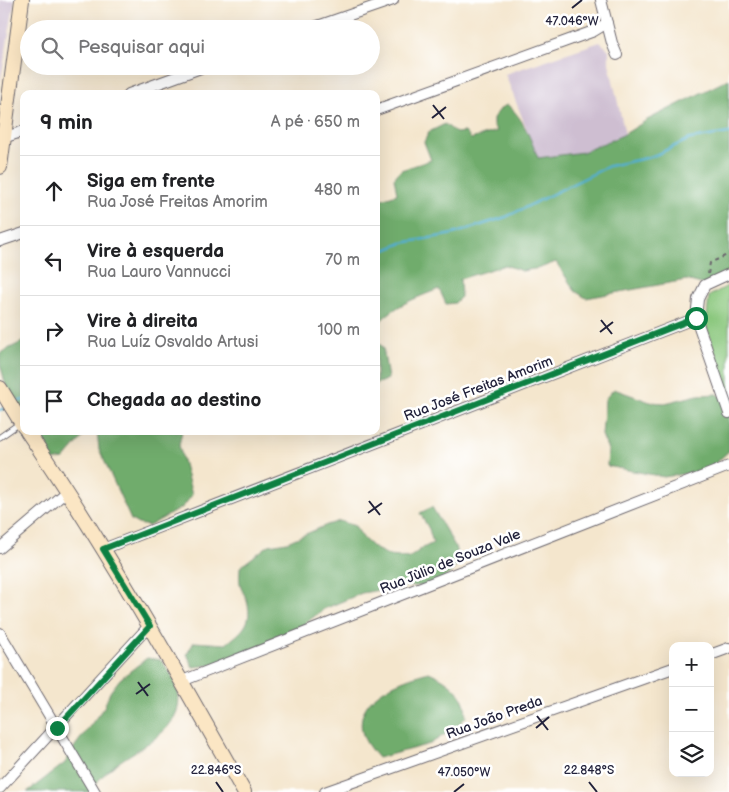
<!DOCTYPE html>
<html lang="pt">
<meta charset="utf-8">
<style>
:root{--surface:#fff;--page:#f6f6f6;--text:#202124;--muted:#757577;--line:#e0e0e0}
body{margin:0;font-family:"Balsamiq Sans",sans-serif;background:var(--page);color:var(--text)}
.controls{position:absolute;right:15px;bottom:15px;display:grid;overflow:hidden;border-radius:10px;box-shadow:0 5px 20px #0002}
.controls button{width:45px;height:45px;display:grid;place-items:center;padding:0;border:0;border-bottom:1px solid var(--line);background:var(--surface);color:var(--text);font:25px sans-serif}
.stop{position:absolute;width:15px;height:15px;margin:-11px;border:4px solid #0b8043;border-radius:50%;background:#fff}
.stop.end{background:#0b8043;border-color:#fff;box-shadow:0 1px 5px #0008}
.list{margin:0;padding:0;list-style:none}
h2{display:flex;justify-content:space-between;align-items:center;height:65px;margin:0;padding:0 20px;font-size:21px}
h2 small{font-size:16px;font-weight:400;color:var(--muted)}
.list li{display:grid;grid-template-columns:32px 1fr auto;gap:15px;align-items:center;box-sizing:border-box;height:70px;padding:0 20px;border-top:1px solid var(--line)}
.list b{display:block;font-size:19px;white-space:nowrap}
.list p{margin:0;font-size:16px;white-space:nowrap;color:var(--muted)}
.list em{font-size:16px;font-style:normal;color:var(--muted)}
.icon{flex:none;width:28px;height:28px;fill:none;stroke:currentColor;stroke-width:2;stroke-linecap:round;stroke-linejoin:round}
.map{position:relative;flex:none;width:729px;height:792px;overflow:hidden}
.search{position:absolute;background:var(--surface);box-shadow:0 5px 20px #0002;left:20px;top:20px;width:360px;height:55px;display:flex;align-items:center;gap:12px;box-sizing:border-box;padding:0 18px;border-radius:28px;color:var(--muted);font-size:19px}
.panel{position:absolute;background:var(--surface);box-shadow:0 5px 20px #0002;left:20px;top:90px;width:360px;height:345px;border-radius:10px}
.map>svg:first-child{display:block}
</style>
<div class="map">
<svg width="729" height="792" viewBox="0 0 729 792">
<rect width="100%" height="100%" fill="#fff"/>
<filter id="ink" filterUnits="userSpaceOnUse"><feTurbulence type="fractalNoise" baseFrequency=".02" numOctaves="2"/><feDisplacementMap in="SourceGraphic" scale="10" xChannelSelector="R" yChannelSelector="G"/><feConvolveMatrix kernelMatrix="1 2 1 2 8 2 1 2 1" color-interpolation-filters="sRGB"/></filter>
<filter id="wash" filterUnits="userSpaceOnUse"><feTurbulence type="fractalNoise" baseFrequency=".0096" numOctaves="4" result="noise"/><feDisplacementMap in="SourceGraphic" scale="20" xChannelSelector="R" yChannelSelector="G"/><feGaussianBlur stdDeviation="1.12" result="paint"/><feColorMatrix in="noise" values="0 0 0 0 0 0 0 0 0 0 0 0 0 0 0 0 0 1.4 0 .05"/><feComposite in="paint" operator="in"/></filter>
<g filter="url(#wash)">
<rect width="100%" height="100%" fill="#f4e6cd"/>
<!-- industrial -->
<g fill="#cebed1">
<polygon points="0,0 15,0 0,83"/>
<polygon points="600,42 609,50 609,63 625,134 583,152 538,158 505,74"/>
</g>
<!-- green -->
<polygon fill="#8ac77d" stroke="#56745c" points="729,285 729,399 706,326 709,296"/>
<!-- forest -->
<g fill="#6fac6c" stroke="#486754">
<path d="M729 79V274L705 285 686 280 586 298 575 291 556 262 540 268 522 271 505 265 460 279 461 297 455 303 446 304 439 289C414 299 394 305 376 326V207L380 206 381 199 397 194 394 178 401 170 431 160 424 142 429 132 445 124 456 133 465 132 471 139 497 131 493 125V118L502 107 508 105C524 119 530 138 538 158L583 152 623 135 647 120Z"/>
<polygon points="24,341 24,416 8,393 0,364 0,353"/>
<polygon points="376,341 383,347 388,379 376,384"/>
<polygon points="614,389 650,402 665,403 698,395 717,394 729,402 729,451 708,470 664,477 607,466 608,450 602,435 605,399"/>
<polygon points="36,431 88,431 64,459 51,461 35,436"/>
<polygon points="97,431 182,431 179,445 192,495 183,507 149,526 138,524 131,520 99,449"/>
<path d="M432 507 455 546 459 563 450 573 435 585 397 587 362 593 324 609 274 647 221 664 193 667 187 654 194 642 226 644C244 630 254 622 246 598 244 593 240 588 240 583 239 578 240 572 240 567L269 545 287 542 327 525 340 521 355 526 364 539 374 548 390 556 409 558 421 549 433 543 429 529 420 513Z"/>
<path d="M147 658 161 660C166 668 175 677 177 686 192 743 109 749 92 792H27L65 763 75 746 104 707 110 692 120 679Z"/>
<path d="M429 672C443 678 456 686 463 700 466 705 465 712 466 717L455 728 430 744 378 758C373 752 367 745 364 738 349 698 399 680 429 672Z"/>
</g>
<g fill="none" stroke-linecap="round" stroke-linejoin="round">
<!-- stream -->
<g stroke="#52afd0" stroke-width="2.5">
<polyline points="376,254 402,243 453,234 506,217 609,166 651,157 690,139 729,133"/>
<polyline points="19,401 24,400"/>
<polyline points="0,410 5,408"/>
</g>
</g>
</g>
<g filter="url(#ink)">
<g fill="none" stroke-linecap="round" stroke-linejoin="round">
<defs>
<polyline id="lane" points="0,437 20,423"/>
<g id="street">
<polyline points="601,0 612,43 617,55"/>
<polyline points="309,29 393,0"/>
<polyline points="129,94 206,66"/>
<polyline points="376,110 594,31 607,23"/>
<polyline points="0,139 24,131"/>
<polyline points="0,241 24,233"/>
<polyline points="729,274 705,285 698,299 696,318 729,413"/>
<polyline points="0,548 67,491"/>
<polyline points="103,549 696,318"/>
<polyline points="0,633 95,792"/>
<polyline points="710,655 729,648"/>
<polyline points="182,681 729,466"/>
<polyline points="0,788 149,626"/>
<polyline points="325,792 673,668"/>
</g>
<g id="secondary">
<polyline points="0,167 22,0"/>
<polyline points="0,388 24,427"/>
<path d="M27 431C106 547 175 669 244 792"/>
</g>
</defs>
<!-- lane casing -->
<use href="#lane" stroke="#6c676e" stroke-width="7"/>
<!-- street casing -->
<use href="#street" stroke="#6c676e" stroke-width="12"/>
<!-- secondary casing -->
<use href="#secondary" stroke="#6c676e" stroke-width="16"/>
<!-- path -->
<polyline stroke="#6c676e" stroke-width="2" stroke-dasharray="4 4" stroke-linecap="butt" points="708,274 710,263 729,254"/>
<!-- lane -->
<use href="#lane" stroke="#fff" stroke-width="5"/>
<!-- street -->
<use href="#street" stroke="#fff" stroke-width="10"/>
<!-- secondary -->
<use href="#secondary" stroke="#fbe6c4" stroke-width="14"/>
</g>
</g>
<g fill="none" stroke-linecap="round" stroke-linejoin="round" filter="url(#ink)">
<!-- route -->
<polyline stroke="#0b8043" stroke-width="6" points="57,728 150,626 103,549 696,318"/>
</g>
<!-- ticks -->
<path fill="none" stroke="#22223b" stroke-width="2" d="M572 8 582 0M433 105 444 119M432 118 446 107M601 320 612 334M600 332 613 322M369 501 380 515M368 513 382 503M138 682 148 696M136 694 150 684M537 716 548 730M536 728 549 717M216 782 223 792M589 782 597 792M454 792 464 784"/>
<g text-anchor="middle" stroke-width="5" stroke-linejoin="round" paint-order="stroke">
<!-- street labels -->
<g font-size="14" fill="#22223b" stroke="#fff">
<text transform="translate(478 388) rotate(-21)" y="5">Rua José Freitas Amorim</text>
<text transform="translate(450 561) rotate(-22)" y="5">Rua Jùlio de Souza Vale</text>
<text transform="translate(494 717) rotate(-20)" y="5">Rua João Preda</text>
</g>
</g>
<g font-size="12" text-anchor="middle" fill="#22223b" stroke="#fff" stroke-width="5" stroke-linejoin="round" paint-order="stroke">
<text x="572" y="25">47.046°W</text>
<text x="216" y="774">22.846°S</text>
<text x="589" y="774">22.848°S</text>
<text x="464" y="776">47.050°W</text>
</g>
</svg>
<div class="controls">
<button>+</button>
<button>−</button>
<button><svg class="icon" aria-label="layers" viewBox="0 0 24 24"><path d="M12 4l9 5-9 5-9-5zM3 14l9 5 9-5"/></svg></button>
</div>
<div class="stop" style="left:696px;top:318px"></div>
<div class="stop end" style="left:57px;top:728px"></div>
<div class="search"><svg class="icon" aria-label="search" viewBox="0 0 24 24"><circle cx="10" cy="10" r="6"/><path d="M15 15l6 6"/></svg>Pesquisar aqui</div>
<section class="panel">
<h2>9 min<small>A pé · 650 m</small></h2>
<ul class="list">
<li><svg class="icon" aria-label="ahead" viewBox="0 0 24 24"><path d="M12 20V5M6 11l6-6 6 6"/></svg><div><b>Siga em frente</b><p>Rua José Freitas Amorim</p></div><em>480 m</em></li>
<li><svg class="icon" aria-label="left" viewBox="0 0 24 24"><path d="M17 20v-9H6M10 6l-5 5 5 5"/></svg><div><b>Vire à esquerda</b><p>Rua Lauro Vannucci</p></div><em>70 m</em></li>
<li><svg class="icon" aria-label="right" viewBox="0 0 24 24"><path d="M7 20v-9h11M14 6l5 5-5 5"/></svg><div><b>Vire à direita</b><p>Rua Luíz Osvaldo Artusi</p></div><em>100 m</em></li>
<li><svg class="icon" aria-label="arrive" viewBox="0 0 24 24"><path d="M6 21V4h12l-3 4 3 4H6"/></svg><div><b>Chegada ao destino</b></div></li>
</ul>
</section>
</div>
